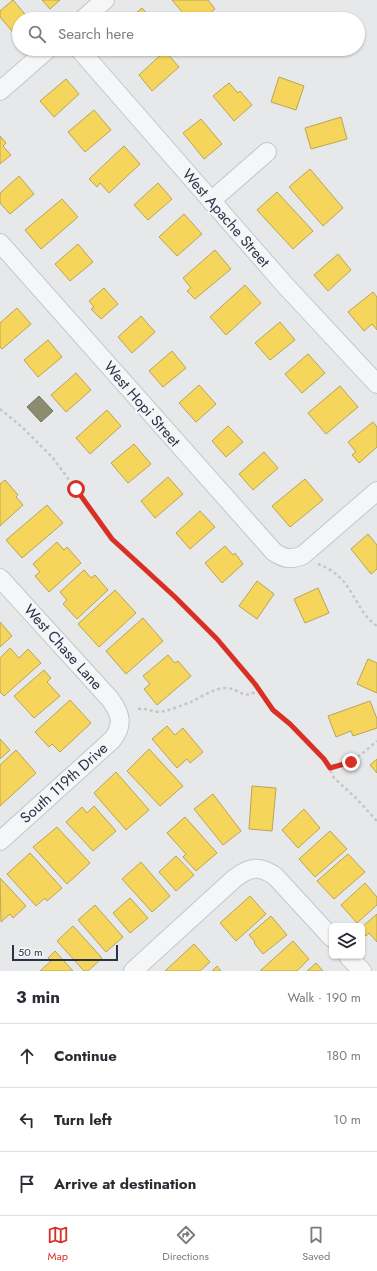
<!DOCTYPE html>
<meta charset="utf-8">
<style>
:root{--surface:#fff;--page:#f2f2f3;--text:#2b2b33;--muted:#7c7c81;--line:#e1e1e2;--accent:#d93025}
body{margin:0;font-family:Jost,sans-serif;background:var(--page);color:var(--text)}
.controls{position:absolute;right:12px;bottom:12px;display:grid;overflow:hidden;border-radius:6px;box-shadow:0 1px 3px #0004}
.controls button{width:36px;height:36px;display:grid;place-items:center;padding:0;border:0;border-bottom:1px solid var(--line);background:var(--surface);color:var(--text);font:20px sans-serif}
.scale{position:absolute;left:12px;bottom:10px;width:106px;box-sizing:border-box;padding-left:4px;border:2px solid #2b3445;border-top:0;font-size:11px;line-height:14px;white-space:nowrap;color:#2b3445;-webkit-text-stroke:3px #f4f6f9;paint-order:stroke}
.stop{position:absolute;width:12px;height:12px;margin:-9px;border:3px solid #d93025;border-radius:50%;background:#fff}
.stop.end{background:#d93025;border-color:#fff;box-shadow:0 1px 4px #0008}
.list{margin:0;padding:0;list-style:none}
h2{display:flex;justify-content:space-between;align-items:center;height:52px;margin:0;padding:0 16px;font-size:17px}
h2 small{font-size:13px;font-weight:400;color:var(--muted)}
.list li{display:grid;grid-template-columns:26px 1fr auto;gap:12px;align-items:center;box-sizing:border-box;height:64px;padding:0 16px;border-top:1px solid var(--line)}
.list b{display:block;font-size:15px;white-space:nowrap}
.list em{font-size:13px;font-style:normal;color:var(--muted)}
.icon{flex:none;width:22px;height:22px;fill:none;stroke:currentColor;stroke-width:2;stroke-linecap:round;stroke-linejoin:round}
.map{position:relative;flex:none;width:377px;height:971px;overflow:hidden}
.search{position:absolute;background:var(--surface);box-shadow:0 1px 3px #0004;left:12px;right:12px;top:12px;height:44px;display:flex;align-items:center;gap:10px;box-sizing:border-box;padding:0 14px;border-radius:22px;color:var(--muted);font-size:15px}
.sheet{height:244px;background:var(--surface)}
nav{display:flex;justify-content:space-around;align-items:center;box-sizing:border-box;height:56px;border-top:1px solid var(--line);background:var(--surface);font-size:11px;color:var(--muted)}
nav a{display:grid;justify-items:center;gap:2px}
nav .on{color:var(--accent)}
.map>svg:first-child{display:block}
</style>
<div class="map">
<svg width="377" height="971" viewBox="0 0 377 971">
<rect width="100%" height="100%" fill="#e6e8ea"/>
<!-- homes -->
<g fill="#f6d55c" stroke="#b9a555">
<polygon points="13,0 29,19 19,19 19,36 17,37 0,17 0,11"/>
<polygon points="42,0 60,0 50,9"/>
<polygon points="172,0 208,0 215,9 203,19 188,19"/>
<polygon points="142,8 152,19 129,19"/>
<polygon points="116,49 131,49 123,56"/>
<polygon points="165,51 179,67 152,91 139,75"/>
<polygon points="279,77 304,86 296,110 271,102"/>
<polygon points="66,79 79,94 54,117 40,101"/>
<polygon points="229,83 238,93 240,91 252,105 234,121 213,96"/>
<polygon points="94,110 111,130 85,152 68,132"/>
<polygon points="341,117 347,139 311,149 305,128"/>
<polygon points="201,119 222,144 204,159 183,133"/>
<polygon points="0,136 6,143 3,146 11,155 0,164"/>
<polygon points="124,146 140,164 109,193 100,183 97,187 89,179"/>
<polygon points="310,169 343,208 323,226 289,187"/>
<polygon points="19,176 34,194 10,214 0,203 0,193"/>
<polygon points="158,183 172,199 148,220 134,205"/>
<polygon points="277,192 313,231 293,249 257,210"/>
<polygon points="62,199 78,217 41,249 25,230"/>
<polygon points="184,214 202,234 177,256 159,237"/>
<polygon points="78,244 93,262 70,281 55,264"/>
<polygon points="215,250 231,269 195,299 187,291 191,288 183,278"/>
<polygon points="338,254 351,270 328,291 314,275"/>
<polygon points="245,285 261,303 226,335 210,317"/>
<polygon points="104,288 118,304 101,319 91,309 94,307 89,301"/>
<polygon points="373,292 377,297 377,330 372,324 364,331 348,312"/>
<polygon points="17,308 31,324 2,349 0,347 0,323"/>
<polygon points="141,316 155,332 132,353 118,337"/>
<polygon points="280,322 295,340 270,360 255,343"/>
<polygon points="48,340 62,357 38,377 24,360"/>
<polygon points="172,351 186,368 163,387 149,371"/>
<polygon points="308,354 325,373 302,393 285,374"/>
<polygon points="76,373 91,390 66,412 51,395"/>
<polygon points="199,385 216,404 196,422 179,403"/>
<polygon points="340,386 358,407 326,434 308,413"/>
<polygon points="107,410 121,426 90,454 76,438"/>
<polygon points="373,422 377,427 377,447 359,463 352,455 356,452 348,442"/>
<polygon points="228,426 243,442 226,457 212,441"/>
<polygon points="134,444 151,464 128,483 111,463"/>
<polygon points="264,452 278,468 253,490 239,474"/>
<polygon points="168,477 183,494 155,518 141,501"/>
<polygon points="305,479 323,500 290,527 272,506"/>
<polygon points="5,480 18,495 16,497 23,505 0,526 0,484"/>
<polygon points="47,505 63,523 22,558 6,540"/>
<polygon points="200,511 215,527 190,549 176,533"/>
<polygon points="368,534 377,545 377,569 371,574 351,549"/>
<polygon points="57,542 64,550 67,547 81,563 49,592 35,576 40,572 33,564"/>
<polygon points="225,546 233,555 235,553 243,564 222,583 205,563"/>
<polygon points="84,570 91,578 95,575 108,590 77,619 63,604 67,600 60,592"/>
<polygon points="257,581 274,594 257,619 239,606"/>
<polygon points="318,588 329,613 305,623 294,599"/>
<polygon points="115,590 136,613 99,647 78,624"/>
<polygon points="143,618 163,641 126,674 106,651"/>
<polygon points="0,622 12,636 0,647"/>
<polygon points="10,648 19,658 28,649 41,663 4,696 0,692 0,658"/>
<polygon points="168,655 175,663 178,661 191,676 157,705 144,689 150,684 143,676"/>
<polygon points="368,659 377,663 377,693 357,684"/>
<polygon points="44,670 51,678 47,682 60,696 34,718 14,696"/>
<polygon points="70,700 91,723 60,752 52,744 49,747 35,732"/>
<polygon points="370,701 377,719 377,728 353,736 351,731 336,737 328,716"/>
<polygon points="167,726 175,735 183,728 203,752 190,763 187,759 177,768 152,739"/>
<polygon points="0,739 10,750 0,759"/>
<polygon points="149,749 183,786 160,806 127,771"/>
<polygon points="16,750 36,773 0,806 0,765"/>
<polygon points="377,759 377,773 370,765"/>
<polygon points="116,772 149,810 126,830 94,793"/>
<polygon points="252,786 276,788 272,831 249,829"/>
<polygon points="213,794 241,831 223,845 194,809"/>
<polygon points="94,806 116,831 93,851 66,822 82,807 87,813"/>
<polygon points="304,809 320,828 298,848 282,830"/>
<polygon points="185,817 217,853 196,871 183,857 186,854 167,833"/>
<polygon points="57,827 90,863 67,884 33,847"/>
<polygon points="330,831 347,849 315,877 299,859"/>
<polygon points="30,853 62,888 47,901 45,898 36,906 7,874"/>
<polygon points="348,854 365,872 334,899 317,881"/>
<polygon points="176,856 194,875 176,891 159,872"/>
<polygon points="141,862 170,896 152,912 122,879"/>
<polygon points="0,878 26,906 13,918 10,914 1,922"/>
<polygon points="365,883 377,897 377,905 357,923 341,905"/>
<polygon points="250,896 266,914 236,941 220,923"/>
<polygon points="130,898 148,918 130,933 113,913"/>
<polygon points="95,905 123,937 106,952 78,920"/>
<polygon points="377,914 377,942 369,933 366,936 362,931 362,927"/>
<polygon points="271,916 287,935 263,954 254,943 255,942 249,935"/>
<polygon points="73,926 102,958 88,971 84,971 57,941"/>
<polygon points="293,941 309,959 297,971 260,971"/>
<polygon points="194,944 210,962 200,971 165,971"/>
<polygon points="55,951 73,971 40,971 51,961 48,958"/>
<polygon points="316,963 323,971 307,971"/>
<polygon points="217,966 221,971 212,971"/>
</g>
<!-- industry -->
<polygon fill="#8c8c6e" stroke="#6f7262" points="39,396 53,411 41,422 27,407"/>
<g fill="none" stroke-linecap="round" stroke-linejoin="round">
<defs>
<g id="minor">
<polyline points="83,19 105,0"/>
<polyline points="79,49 284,284 377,384"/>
<polyline points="0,91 48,49"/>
<polyline points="211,201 267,152"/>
<path d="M0 243 274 552C284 559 292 560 303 555L377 491"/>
<path d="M0 578 110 699C121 714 124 725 112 740L0 841"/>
<polyline points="348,956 362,971"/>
<path d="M133 971 235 878C250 867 259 865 275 876L332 938"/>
</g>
</defs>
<!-- minor casing -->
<use href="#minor" stroke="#c4c6c8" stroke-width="20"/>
<!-- path -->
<g stroke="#c5c6ca" stroke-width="2.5" stroke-dasharray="3 3" stroke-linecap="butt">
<polyline points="0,409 22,427 53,458 112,539 184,606 217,639 255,684 273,710 290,724 324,759 327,763 334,778 356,798 377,821"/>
<path d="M318 564C325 567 332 570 337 575 354 589 358 613 377 626"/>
<path d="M138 709C147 707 153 714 165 711 173 709 182 705 191 702 201 697 213 689 225 688 240 688 244 702 259 689"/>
<path d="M330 768C350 765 362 754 377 741"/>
</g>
<!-- minor -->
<use href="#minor" stroke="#f5f6f7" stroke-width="18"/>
</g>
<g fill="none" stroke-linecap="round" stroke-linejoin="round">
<!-- route -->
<polyline stroke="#d93025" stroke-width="5" points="76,489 112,539 175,597 217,639 255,684 273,710 290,724 324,759 330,768 351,762"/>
</g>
<g text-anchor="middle" stroke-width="4" stroke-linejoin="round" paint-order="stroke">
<!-- street labels -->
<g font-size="15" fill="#2b3445" stroke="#f4f6f9">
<text transform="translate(226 218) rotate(49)" y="5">West Apache Street</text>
<text transform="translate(142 404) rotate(49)" y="5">West Hopi Street</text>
<text transform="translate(63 647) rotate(48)" y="5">West Chase Lane</text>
<text transform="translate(64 783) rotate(-42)" y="5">South 119th Drive</text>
</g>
</g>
</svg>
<div class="controls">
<button><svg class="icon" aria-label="layers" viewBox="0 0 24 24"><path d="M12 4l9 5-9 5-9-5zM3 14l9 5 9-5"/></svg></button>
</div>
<div class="scale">50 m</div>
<div class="stop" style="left:76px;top:489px"></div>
<div class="stop end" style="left:351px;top:762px"></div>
<div class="search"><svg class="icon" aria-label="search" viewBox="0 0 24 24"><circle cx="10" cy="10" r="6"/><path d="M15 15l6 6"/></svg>Search here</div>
</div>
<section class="sheet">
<h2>3 min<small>Walk · 190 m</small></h2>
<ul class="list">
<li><svg class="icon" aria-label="ahead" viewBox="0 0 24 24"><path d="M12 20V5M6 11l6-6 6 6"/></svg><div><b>Continue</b></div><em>180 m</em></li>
<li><svg class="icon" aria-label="left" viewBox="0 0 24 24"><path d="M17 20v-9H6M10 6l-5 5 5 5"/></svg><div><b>Turn left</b></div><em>10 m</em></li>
<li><svg class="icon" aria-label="arrive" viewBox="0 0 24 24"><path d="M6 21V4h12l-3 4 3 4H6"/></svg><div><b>Arrive at destination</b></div></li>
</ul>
</section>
<nav>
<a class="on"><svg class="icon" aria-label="map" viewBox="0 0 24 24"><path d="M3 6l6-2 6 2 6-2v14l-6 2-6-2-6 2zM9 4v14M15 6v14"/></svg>Map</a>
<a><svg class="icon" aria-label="directions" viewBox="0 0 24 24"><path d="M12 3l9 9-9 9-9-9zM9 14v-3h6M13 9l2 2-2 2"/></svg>Directions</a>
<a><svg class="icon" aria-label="saved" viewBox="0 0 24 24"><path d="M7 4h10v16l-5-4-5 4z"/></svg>Saved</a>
</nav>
